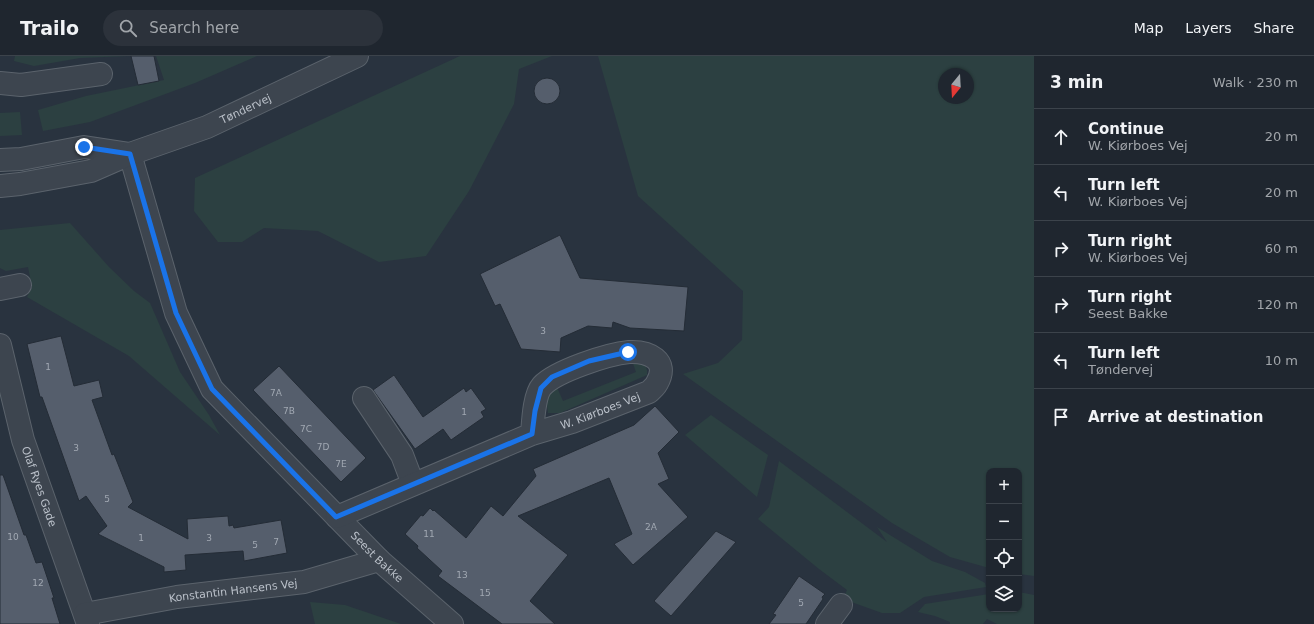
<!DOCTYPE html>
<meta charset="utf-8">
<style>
:root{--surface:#1f262f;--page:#2c323b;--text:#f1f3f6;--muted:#a1a5aa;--line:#3c434b}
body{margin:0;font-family:"DejaVu Sans",sans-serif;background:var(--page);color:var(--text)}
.controls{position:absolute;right:12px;bottom:12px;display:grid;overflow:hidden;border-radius:8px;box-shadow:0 1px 3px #0004}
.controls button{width:36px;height:36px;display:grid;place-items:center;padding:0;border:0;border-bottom:1px solid var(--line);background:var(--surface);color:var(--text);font:20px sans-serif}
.compass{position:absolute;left:938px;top:12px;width:36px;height:36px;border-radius:50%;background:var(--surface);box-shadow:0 1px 3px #0004;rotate:198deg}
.stop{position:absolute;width:12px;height:12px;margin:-9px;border:3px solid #1a73e8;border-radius:50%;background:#fff}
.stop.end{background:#1a73e8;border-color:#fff;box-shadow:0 1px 4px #0008}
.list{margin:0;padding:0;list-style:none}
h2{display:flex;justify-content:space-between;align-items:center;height:52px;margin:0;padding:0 16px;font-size:17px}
h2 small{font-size:13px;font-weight:400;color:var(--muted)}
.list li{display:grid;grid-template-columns:26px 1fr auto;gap:12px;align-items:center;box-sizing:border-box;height:56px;padding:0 16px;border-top:1px solid var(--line)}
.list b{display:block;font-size:15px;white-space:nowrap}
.list p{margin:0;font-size:13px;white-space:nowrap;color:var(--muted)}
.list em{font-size:13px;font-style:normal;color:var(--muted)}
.icon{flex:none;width:22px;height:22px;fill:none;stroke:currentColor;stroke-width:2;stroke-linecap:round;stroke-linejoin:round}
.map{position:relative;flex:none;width:1034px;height:568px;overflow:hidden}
header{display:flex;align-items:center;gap:24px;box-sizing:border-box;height:56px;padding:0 20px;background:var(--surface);border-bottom:1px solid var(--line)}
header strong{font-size:19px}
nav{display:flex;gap:22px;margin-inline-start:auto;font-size:14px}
.search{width:280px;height:36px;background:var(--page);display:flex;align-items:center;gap:10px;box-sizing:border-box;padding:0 14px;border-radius:22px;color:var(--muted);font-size:15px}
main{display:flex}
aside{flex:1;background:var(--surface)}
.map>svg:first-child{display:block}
</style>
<header>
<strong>Trailo</strong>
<div class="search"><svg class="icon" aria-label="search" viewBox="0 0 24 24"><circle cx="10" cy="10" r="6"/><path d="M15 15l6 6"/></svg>Search here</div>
<nav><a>Map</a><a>Layers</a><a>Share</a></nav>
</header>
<main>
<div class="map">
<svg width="1034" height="568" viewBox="0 0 1034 568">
<rect width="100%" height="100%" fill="#29333f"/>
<!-- green -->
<g fill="#2c4041" fill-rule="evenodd">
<polygon points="15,0 129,0 80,2 34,10 14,5"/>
<polygon points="156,0 257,0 195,27 90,66 43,75 38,54 86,40 164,24"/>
<polygon points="460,0 552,0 519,13 514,48 469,135 426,200 379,206 318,175 264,172 242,186 218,186 194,155 195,122"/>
<path d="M598 0H1034V520L1019 518V415H989V512L950 501 892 467 683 318 718 307 742 284 743 235 638 140ZM944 18H968V42H944Z"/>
<polygon points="20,56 22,79 0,80 0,57"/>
<polygon points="70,167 109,211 134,235 150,247 180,316 209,359 220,379 129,300 27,241 32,231 28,211 6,215 0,212 0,174"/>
<polygon points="630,299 642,302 647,314 647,319 560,357 548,357 546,340 556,329 563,345 636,316"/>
<polygon points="711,359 768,399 757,441 685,379"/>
<polygon points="779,405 887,486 877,471 932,505 965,516 985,527 986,531 924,541 900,557 882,557 843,543 847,534 819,513 758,463 769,451"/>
<polygon points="1019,536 1034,539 1034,568 997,568 987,563 983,568 950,568 950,566 935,560 918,556 925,548 989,538 989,553 1019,553"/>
<polygon points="310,546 345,549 401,568 315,568"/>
</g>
<!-- building -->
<g fill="#555e6c" stroke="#242c36">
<polygon points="131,0 154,0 159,25 138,29"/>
<circle cx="547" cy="35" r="13"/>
<polygon points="560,179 580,222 688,231 684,275 630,272 613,266 612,272 588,270 561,282 560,296 521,293 500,248 495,250 480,218"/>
<polygon points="61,280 74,330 99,324 103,341 92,344 112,399 114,398 133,446 128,451 188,483 187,463 228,460 229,470 233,469 234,472 281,464 287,497 244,505 243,495 185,499 186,514 164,516 164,511 98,478 107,470 86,440 79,445 42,341 40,341 27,288"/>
<polygon points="279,310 366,402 341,426 253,334"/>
<polygon points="394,319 423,361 464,332 466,336 471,332 486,353 481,356 484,361 451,384 443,373 415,393 373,334"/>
<polygon points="655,350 679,376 658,397 669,423 658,428 688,461 633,509 614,488 632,478 609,422 518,460 568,499 530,545 555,568 502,568 438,520 442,515 417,492 418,490 405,478 421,459 423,460 430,452 433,455 434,454 466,482 491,450 503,460 536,420 533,413 634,369"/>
<polygon points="0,419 3,419 24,479 26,479 36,507 42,506 54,542 52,542 60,568 0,568"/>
<polygon points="716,475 736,486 671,560 654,545"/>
<polygon points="799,520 825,538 822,541 823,543 806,568 769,568 776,559 773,558"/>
</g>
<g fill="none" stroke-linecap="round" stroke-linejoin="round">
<defs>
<g id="minor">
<polyline points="0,27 21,29 101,18"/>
<path id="s1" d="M130 98 176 257 212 333 379 504 452 568"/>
<polyline points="0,104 21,103 84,91 130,98"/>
<path id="s2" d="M0 130 20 128 91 115 130 98 207 71 357 0"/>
<polyline points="0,233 20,229"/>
<path id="s3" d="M0 289 23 384 88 568"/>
<polyline points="364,342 402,399 413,428"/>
<path id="s4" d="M337 461 532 378 572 366 649 336C652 333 656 330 657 327 670 304 648 295 629 296 608 298 556 315 542 330 534 339 533 366 532 378"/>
<path id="s5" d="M85 558 177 541 304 526 379 504"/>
<polyline points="827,568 841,549"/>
</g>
</defs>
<!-- minor casing -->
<use href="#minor" stroke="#5b636c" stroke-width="24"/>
<!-- minor -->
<use href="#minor" stroke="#3d454f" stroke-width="22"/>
</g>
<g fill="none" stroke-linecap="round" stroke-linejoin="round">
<!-- route -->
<polyline stroke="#1a73e8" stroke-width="5" points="84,91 130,98 176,257 212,333 336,461 532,378 535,355 541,332 552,321 589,305 628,296"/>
</g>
<g text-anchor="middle" stroke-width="4" stroke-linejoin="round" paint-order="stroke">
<!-- number labels -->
<g font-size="9" fill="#a1a8b2">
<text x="543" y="278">3</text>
<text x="48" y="314">1</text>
<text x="276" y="340">7A</text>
<text x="289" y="358">7B</text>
<text x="464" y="359">1</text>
<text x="306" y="376">7C</text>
<text x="323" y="394">7D</text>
<text x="76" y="395">3</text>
<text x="341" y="411">7E</text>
<text x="107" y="446">5</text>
<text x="651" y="474">2A</text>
<text x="429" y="481">11</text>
<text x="13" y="484">10</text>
<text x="141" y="485">1</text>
<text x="209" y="485">3</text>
<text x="276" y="489">7</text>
<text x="255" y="492">5</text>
<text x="462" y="522">13</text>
<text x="38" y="530">12</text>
<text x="485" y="540">15</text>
<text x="801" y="550">5</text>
</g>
<!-- street labels -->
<g font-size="11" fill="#bac0c9" stroke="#222a34">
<text dy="4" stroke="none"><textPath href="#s2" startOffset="259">Tøndervej</textPath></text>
<text dy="4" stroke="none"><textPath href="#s4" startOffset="284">W. Kiørboes Vej</textPath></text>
<text dy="4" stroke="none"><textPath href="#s3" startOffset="147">Olaf Ryes Gade</textPath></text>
<text dy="4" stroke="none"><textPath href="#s1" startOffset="485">Seest Bakke</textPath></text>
<text dy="4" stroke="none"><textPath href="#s5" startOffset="150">Konstantin Hansens Vej</textPath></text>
</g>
</g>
</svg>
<div class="controls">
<button>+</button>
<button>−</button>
<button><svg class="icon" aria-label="locate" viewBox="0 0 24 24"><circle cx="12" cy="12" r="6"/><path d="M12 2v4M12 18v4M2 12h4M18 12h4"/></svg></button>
<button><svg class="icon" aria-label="layers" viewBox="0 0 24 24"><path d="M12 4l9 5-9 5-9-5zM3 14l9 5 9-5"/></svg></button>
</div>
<svg class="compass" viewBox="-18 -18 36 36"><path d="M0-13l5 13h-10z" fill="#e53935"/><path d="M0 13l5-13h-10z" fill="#a1a5aa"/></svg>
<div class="stop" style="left:628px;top:296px"></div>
<div class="stop end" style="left:84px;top:91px"></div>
</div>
<aside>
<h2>3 min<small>Walk · 230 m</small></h2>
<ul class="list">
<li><svg class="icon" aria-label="ahead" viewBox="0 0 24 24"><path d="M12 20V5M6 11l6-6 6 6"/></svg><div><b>Continue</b><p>W. Kiørboes Vej</p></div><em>20 m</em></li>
<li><svg class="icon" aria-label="left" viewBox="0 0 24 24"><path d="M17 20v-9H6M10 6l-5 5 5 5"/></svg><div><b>Turn left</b><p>W. Kiørboes Vej</p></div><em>20 m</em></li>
<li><svg class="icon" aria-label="right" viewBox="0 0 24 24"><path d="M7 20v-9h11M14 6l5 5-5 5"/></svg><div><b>Turn right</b><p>W. Kiørboes Vej</p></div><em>60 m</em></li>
<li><svg class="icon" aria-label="right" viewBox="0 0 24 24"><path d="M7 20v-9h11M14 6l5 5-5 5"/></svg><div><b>Turn right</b><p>Seest Bakke</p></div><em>120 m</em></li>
<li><svg class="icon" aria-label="left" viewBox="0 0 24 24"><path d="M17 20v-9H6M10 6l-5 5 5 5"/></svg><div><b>Turn left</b><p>Tøndervej</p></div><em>10 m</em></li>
<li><svg class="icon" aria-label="arrive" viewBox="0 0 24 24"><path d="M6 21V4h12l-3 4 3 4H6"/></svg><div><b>Arrive at destination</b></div></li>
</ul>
</aside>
</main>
